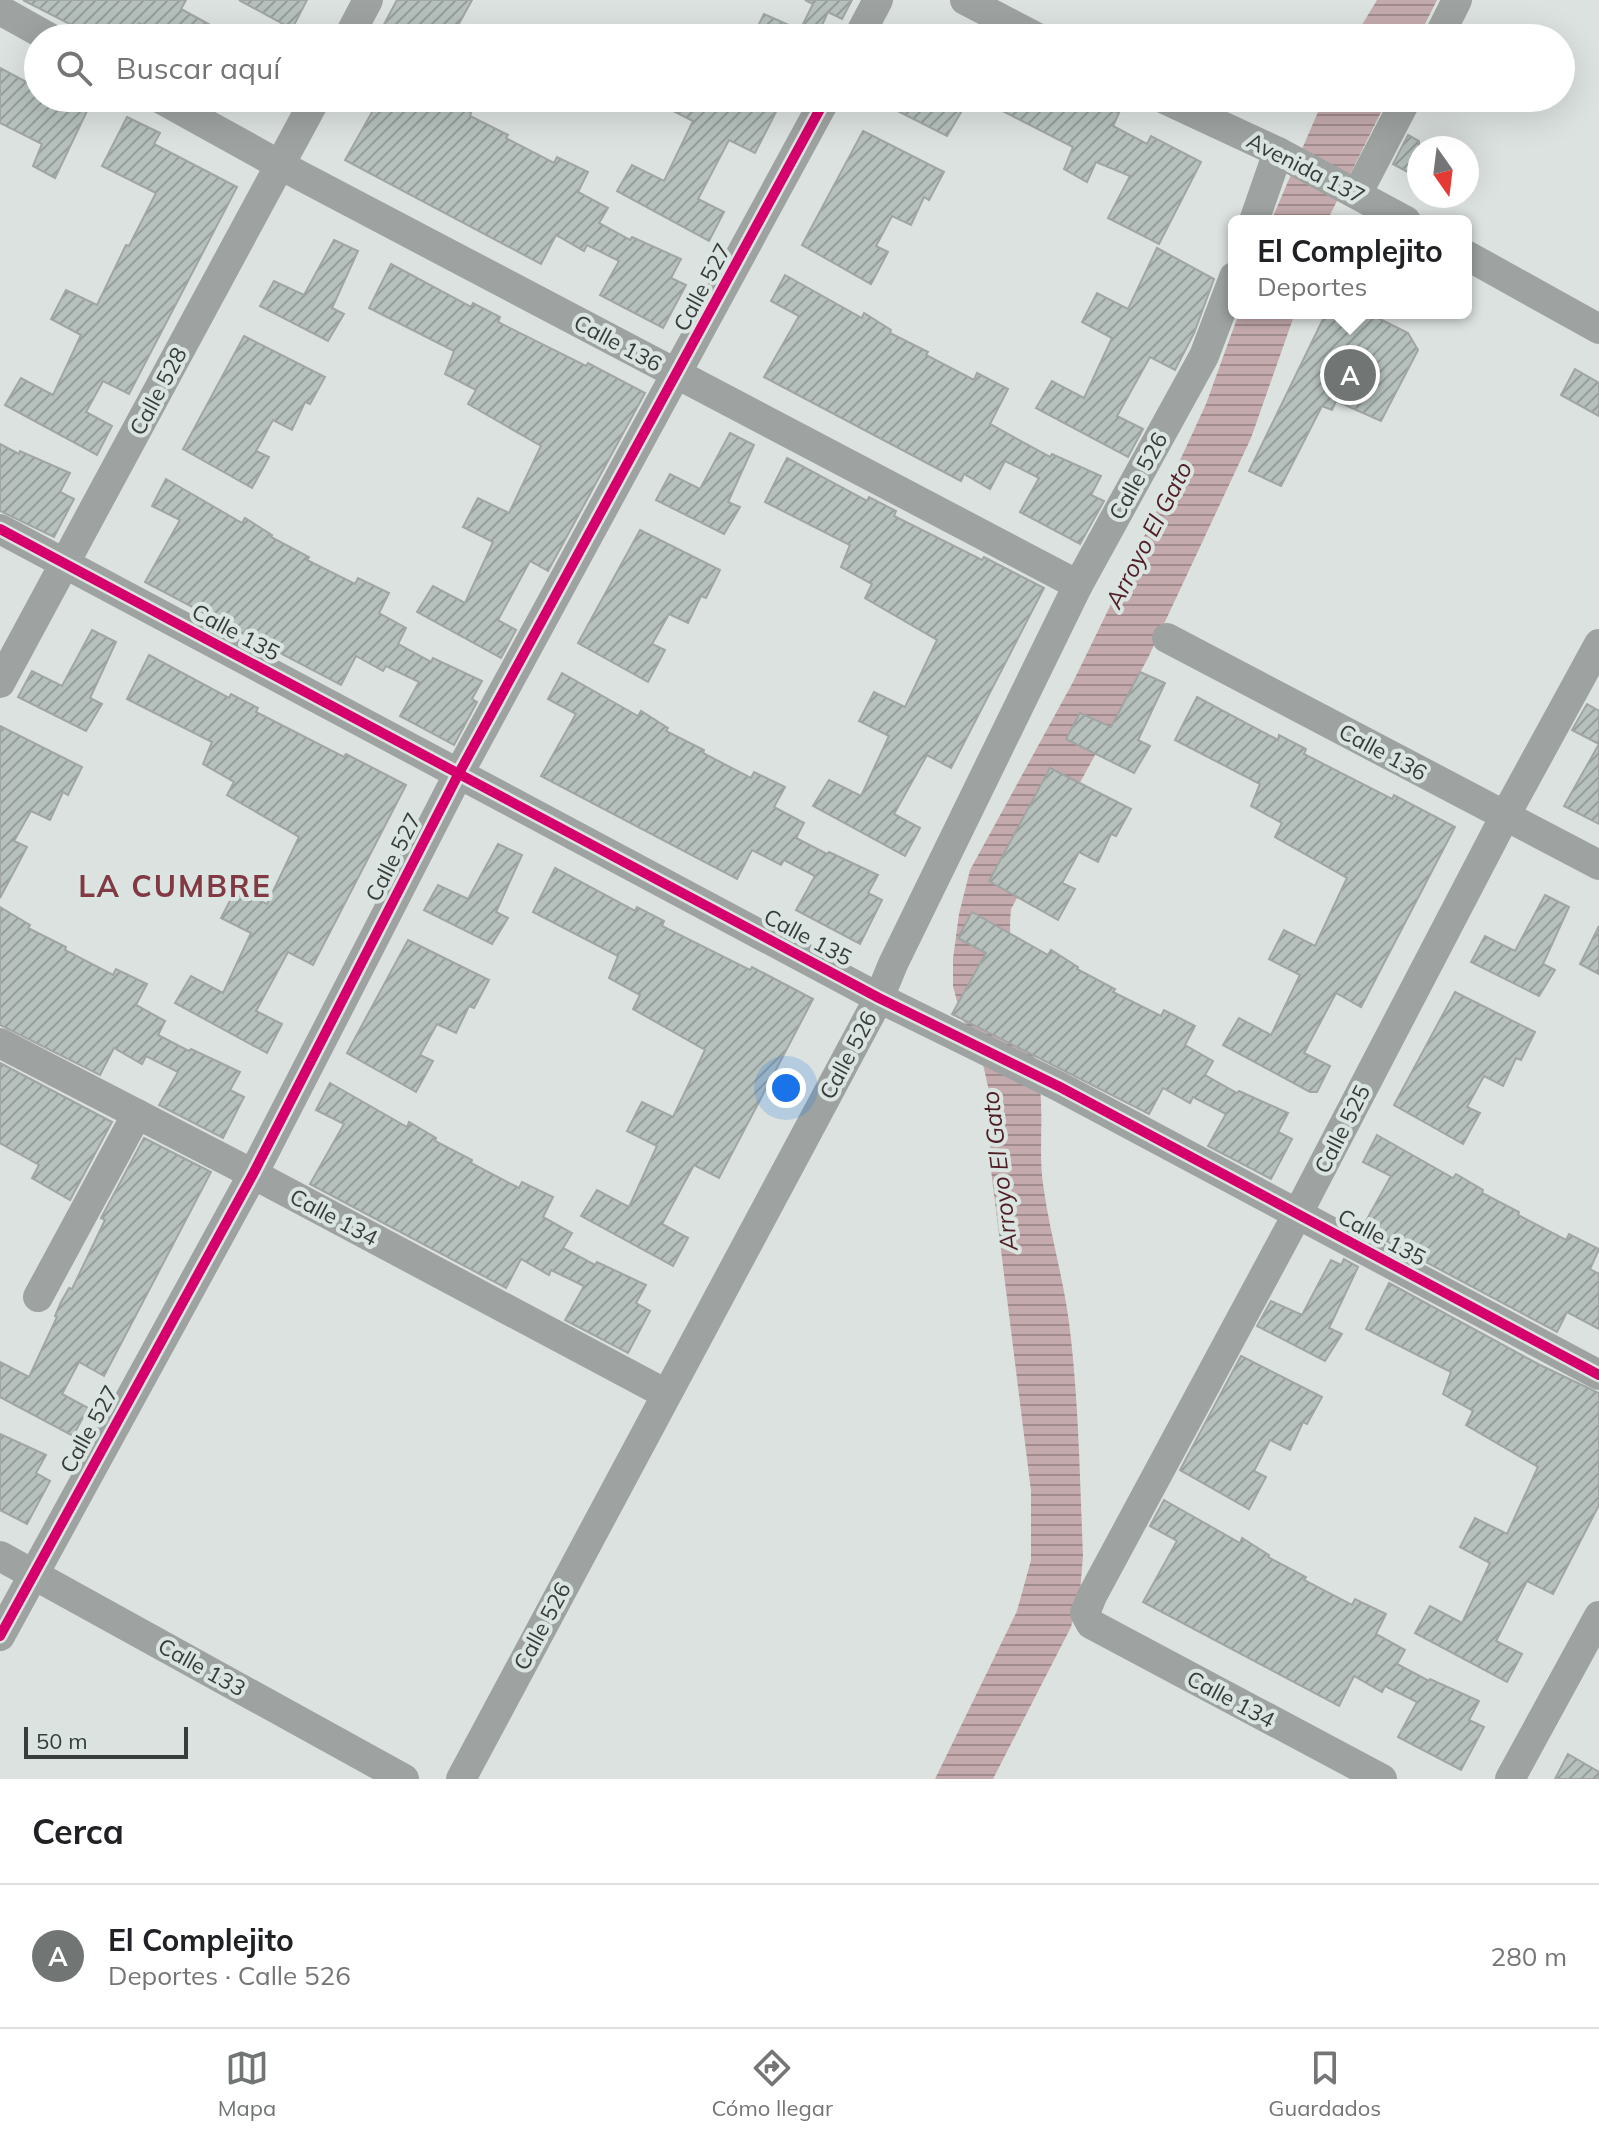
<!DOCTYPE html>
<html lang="es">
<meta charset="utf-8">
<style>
:root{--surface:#fff;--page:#f2f2f2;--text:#202124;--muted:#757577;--line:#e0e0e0;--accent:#717674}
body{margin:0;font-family:Mulish,sans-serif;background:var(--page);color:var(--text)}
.compass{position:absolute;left:1407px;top:136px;width:72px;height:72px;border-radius:50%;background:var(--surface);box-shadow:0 8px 32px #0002;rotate:166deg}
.scale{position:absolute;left:24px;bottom:20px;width:164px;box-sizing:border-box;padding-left:8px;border:4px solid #383c3b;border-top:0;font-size:22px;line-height:28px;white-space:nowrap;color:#383c3b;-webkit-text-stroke:6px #dae4e0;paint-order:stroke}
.you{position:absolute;left:786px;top:1088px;width:28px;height:28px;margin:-20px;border:6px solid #fff;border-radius:50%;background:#1a73e8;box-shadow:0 0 0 12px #1a73e833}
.badge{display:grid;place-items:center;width:52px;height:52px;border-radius:50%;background:var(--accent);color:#fff;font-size:26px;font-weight:700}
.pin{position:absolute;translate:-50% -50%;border:4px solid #fff;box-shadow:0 2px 8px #0006}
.popup{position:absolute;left:1228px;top:215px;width:244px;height:104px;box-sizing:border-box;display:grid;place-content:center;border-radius:12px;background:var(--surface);filter:drop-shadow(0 2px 6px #0005);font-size:26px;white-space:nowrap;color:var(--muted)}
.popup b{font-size:30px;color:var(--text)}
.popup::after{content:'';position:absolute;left:50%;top:100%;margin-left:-16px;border:16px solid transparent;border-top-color:var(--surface)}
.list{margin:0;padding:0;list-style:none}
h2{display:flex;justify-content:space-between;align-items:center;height:104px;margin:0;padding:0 32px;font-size:34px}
h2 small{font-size:26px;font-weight:400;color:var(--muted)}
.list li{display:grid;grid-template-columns:52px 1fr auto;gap:24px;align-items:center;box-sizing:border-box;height:144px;padding:0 32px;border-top:2px solid var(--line)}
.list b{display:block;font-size:30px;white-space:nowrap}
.list p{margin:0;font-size:26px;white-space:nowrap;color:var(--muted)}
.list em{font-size:26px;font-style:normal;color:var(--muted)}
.icon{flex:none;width:44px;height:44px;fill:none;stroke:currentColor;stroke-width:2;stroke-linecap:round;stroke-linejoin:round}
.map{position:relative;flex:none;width:1599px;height:1779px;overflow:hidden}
.search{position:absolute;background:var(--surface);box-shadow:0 8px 32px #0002;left:24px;right:24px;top:24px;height:88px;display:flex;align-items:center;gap:20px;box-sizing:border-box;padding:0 28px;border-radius:44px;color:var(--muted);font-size:30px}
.sheet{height:248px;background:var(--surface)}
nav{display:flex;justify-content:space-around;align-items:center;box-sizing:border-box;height:112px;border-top:2px solid var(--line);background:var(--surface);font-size:22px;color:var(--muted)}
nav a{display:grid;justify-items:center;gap:4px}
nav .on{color:var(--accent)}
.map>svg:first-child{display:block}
</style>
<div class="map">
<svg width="1599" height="1779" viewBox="0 0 1599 1779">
<defs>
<pattern id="water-rules" width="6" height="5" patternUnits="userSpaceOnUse" patternTransform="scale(2)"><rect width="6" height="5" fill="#c4aaac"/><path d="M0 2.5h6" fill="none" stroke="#a08c8d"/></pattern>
<pattern id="building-hatch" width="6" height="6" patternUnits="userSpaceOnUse" patternTransform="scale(2)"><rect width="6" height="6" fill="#b6c1bd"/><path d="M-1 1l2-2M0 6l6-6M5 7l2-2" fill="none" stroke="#959e9b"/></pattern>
</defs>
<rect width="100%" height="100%" fill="#dce2df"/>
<!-- water -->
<g fill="url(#water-rules)">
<polygon points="1377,0 1437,0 1418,38 1354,38"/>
<polygon points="1324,98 1388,98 1327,221 1271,221"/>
<path d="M1239 313H1295L1251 438 1148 658 1011 909C1005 965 1029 1020 1038 1075 1045 1111 1038 1148 1043 1184 1050 1236 1066 1286 1071 1339 1079 1411 1080 1484 1083 1556L1080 1592 1071 1627 993 1779H935L1017 1611 1031 1560V1491L991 1170 989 1091 982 1060 960 1013 953 986V959L959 914 970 870 1073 682 1158 508 1206 404Z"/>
</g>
<!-- building -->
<g fill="url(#building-hatch)" stroke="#a1a5a3" stroke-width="2">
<polygon points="23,0 186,0 181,9 234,38 182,38 169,31 165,38 139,23 131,38 97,38"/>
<polygon points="239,0 307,0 292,29"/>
<polygon points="397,0 472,0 451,38 400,38 382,28"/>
<polygon points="805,0 852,0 842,19 828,12 816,38 752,38 764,14 800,30 813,4"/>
<polygon points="0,68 38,88 38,98 66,98 88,109 55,178 33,166 42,144 0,123"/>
<polygon points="380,98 447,98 471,113 470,116 508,135 506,138 554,163 557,157 588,172 578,192 608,208 599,223 630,240 632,237 681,259 671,278 686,285 663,328 600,295 619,261 587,245 584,251 556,235 541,264 345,160"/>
<polygon points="648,98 783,98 755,153 729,140 698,199 724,212 709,241 617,191 632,165 664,181 693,121"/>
<polygon points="872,98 954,98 951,103 963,109 947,136"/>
<polygon points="977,98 1091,98 1119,113 1113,126 1147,144 1151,136 1201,162 1159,244 1108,218 1130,176 1096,162 1087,182 1064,169 1073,147"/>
<polygon points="127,117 160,133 154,144 237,187 129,394 103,381 86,412 112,426 97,455 5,405 21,378 53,395 81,335 51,319 66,290 97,305 126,245 129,246 156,193 102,166"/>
<polygon points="863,131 944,172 929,200 924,197 911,225 892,216 876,246 888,252 871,284 802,245"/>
<polygon points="1408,135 1419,141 1419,178 1393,164"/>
<polygon points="334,240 358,251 332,308 344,314 328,341 260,306 274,281 304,295"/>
<polygon points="1157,248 1214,279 1194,333 1175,370 1150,357 1117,416 1143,429 1128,457 1036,408 1052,381 1084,398 1112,338 1082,322 1097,293 1128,309"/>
<polygon points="391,264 471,307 473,303 500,317 498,322 586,366 588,363 645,393 548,571 530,561 498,620 516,630 501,658 417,612 433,586 465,603 493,542 463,527 478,498 509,513 541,446 468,404 476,390 445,374 454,351 369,308"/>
<polygon points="785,275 862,318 864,313 891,330 890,333 928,352 926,355 974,380 977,373 1008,389 990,424 1050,457 1052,454 1101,476 1091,495 1104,501 1080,544 1020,512 1039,478 1005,461 990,489 964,474 961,481 764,377 799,316 771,301"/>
<polygon points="1326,313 1368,313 1408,333 1418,350 1381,421 1336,401 1332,410 1322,406 1281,486 1249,471"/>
<polygon points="244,336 325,377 310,404 305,402 292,430 273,420 256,451 269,457 252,488 183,449"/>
<polygon points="1575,369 1599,383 1599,416 1561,395"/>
<polygon points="730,433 754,445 728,502 740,507 724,534 656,500 670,474 700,489"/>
<polygon points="0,444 19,454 20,451 70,473 60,492 74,499 54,537 0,511"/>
<polygon points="787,458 867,501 869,497 896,511 894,516 982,560 984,557 1044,588 951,768 927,755 894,814 920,828 905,856 813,806 829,780 861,796 889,736 859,721 874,692 905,707 937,640 865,598 872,584 841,567 850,545 765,502"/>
<polygon points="166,479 242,523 245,518 272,535 271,537 309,557 307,560 355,584 358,578 389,593 379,613 406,628 398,644 431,662 433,658 482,681 472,699 477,702 454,745 400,716 419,682 386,666 383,671 356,656 341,685 145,582 180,520 152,506"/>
<polygon points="640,530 720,570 706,598 701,596 688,623 669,614 652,644 665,650 648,682 578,643"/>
<polygon points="92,630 116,642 90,698 102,704 86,731 18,697 32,671 62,686"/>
<polygon points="149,655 229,698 231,694 258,708 256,712 344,757 346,754 406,785 313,965 288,952 256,1011 282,1024 267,1053 175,1003 191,976 223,993 251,933 221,918 236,889 267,904 299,837 227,795 234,782 203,764 212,742 127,699"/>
<polygon points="1140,672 1165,683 1138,740 1150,746 1134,773 1066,739 1080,713 1111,727"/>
<polygon points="562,673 638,716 641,711 668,728 666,731 704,750 703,753 751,778 754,772 785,787 774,807 804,823 796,838 827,854 829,852 878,875 868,893 882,900 860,944 796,910 815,876 784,860 781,865 752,850 737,879 541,776 576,714 548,699"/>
<polygon points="1197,697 1278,740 1279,735 1306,749 1304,754 1392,799 1394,795 1455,827 1361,1007 1336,993 1304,1053 1330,1066 1317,1092 1310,1092 1223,1045 1239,1018 1271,1035 1300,975 1269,959 1284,930 1315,946 1347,878 1275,837 1282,823 1251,806 1260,784 1175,740"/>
<polygon points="1587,704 1599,711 1599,824 1564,806 1599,744 1572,730"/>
<polygon points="0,726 82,767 68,795 63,792 50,820 31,811 14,841 27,847 0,898"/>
<polygon points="1050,768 1131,809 1116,836 1111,834 1098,862 1079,852 1062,883 1075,889 1058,920 989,881"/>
<polygon points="498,844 522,855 496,912 508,918 492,944 424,910 438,885 468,899"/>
<polygon points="555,868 635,911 637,907 664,921 662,926 750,970 752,967 813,999 719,1178 694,1165 662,1224 688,1238 673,1266 581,1216 597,1190 629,1207 657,1146 627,1131 642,1102 673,1117 705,1050 633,1009 640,995 609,978 618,956 533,912"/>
<polygon points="1545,895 1569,907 1543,964 1555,970 1539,996 1471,962 1485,936 1515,951"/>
<polygon points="0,907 30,925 28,928 66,947 65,950 113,975 116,969 147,984 136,1005 165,1021 158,1035 189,1051 191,1049 240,1072 230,1090 244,1097 223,1138 159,1105 178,1072 146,1056 142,1064 114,1048 100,1075 0,1025"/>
<polygon points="972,912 1048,955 1051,950 1078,967 1077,969 1115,989 1113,992 1161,1016 1164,1010 1195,1026 1185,1045 1213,1061 1205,1075 1237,1093 1239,1091 1288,1113 1278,1132 1292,1139 1271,1179 1208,1146 1226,1114 1193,1097 1190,1103 1163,1088 1149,1114 952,1014 986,953 958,938"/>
<polygon points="1599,926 1599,974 1580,964"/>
<polygon points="408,940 489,980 474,1008 469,1006 456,1033 437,1024 420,1055 433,1061 416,1092 347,1053"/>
<polygon points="1455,992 1535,1032 1521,1060 1516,1058 1503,1086 1484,1076 1467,1107 1480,1113 1463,1144 1394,1105"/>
<polygon points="0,1063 112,1122 70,1200 32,1178 39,1165 0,1143"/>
<polygon points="330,1083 407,1127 409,1122 436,1138 435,1141 472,1160 471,1163 519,1188 522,1182 553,1197 543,1217 572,1233 563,1248 595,1265 597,1262 646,1285 636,1303 650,1311 628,1353 565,1320 584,1286 551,1270 549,1275 521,1259 506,1288 310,1184 344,1124 316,1110"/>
<polygon points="1377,1135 1453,1178 1456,1174 1483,1190 1482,1193 1519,1212 1518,1215 1566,1240 1569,1234 1599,1249 1590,1269 1599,1274 1599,1329 1567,1312 1557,1332 1362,1228 1391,1176 1363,1162"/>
<polygon points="144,1138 211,1172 104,1376 79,1362 62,1394 88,1408 73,1436 0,1397 0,1362 29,1377 57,1317 55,1316 61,1302 69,1288 72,1289 105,1220 101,1218"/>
<polygon points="1344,1259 1358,1267 1329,1328 1342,1334 1325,1361 1257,1326 1271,1301 1302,1315 1331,1260 1341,1265"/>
<polygon points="1389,1283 1540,1365 1599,1393 1599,1505 1553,1594 1527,1581 1496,1641 1522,1654 1507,1682 1415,1633 1430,1606 1462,1623 1490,1563 1460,1547 1475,1518 1507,1534 1538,1467 1466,1425 1473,1411 1443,1394 1451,1372 1366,1329"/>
<polygon points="1241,1356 1322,1397 1307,1424 1303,1422 1290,1450 1270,1440 1254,1471 1266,1477 1249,1509 1180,1470"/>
<polygon points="0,1434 46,1455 36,1473 50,1481 27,1524 0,1510"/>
<polygon points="1164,1500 1240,1543 1242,1538 1269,1555 1268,1557 1306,1577 1304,1580 1352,1605 1355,1599 1386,1614 1376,1634 1405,1650 1397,1664 1429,1681 1430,1679 1479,1701 1469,1720 1484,1727 1461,1770 1398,1737 1417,1702 1385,1686 1382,1692 1354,1676 1339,1706 1143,1602 1177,1541 1150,1526"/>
<polygon points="1568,1754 1599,1772 1599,1779 1555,1779"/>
</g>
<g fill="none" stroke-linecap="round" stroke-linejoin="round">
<!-- minor -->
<g stroke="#9ea3a1" stroke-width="30">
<polyline points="965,0 1038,38"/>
<polyline points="0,10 50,38"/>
<polyline points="348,38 368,0"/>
<polyline points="858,38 878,0"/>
<polyline points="1438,38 1457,0"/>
<polyline points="159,98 280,165 1078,585"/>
<polyline points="1162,98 1278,152 1406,221"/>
<polyline points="1357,194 1407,98"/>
<polyline points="1254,221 1278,152"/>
<polyline points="1466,255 1599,329"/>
<polyline points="0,529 879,998 1060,1087 1599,1375"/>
<polyline points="1167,638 1599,865"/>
<polyline points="0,683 316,98"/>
<polyline points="0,1043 253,1174 666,1394"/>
<polyline points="38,1297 137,1114"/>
<polyline points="0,1556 404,1779"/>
<polyline points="0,1636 253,1174 459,773 826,98"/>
<polyline points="461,1779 879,998 893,964 1078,585 1204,356 1234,277"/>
<polyline points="1382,1779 1091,1624 1085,1613 1092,1596 1297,1215 1505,816 1599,644"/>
<polyline points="1510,1779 1599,1616"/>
</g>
<defs>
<g id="cycleway">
<polyline points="0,529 879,998 1060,1087 1599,1375"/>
<polyline points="0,1636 253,1174 459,773 826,98"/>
</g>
</defs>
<!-- cycleway casing -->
<use href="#cycleway" stroke="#dae4e0" stroke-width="15"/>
<!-- cycleway -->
<use href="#cycleway" stroke="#d6006c" stroke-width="10"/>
</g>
<g text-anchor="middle" stroke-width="8" stroke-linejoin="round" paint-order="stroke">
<!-- street labels -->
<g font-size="22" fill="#383c3b" stroke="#dae4e0">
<text transform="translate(1306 168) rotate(27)" y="8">Avenida 137</text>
<text transform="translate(702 287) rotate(-62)" y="8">Calle 527</text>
<text transform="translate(618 343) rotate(28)" y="8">Calle 136</text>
<text transform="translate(158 391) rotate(-62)" y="8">Calle 528</text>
<text transform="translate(1138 476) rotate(-61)" y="8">Calle 526</text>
<text transform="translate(236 632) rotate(28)" y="8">Calle 135</text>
<text transform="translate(1383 752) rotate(28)" y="8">Calle 136</text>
<text transform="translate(393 857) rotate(-63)" y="8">Calle 527</text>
<text transform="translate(808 937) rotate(28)" y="8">Calle 135</text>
<text transform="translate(848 1055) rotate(-62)" y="8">Calle 526</text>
<text transform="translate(1342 1129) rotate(-63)" y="8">Calle 525</text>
<text transform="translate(334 1217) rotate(28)" y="8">Calle 134</text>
<text transform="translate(1382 1237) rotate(28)" y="8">Calle 135</text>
<text transform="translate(89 1429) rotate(-61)" y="8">Calle 527</text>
<text transform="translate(542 1626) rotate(-62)" y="8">Calle 526</text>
<text transform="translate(202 1667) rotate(29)" y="8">Calle 133</text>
<text transform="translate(1231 1699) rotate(28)" y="8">Calle 134</text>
</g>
<!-- water labels -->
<g font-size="24" font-style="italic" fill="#511d25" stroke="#dae4e0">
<text transform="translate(1149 535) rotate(-63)" y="8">Arroyo El Gato</text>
<text transform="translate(1000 1171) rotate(-97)" y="8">Arroyo El Gato</text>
</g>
<!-- district labels -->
<g font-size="30" font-weight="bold" letter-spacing="2" fill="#823944" stroke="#dae4e0">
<text x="175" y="897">LA CUMBRE</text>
</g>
</g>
</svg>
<svg class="compass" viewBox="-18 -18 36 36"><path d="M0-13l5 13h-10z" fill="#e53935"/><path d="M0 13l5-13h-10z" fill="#757577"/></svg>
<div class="scale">50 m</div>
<div class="you"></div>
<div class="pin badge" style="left:1350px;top:375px">A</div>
<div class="popup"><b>El Complejito</b>Deportes</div>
<div class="search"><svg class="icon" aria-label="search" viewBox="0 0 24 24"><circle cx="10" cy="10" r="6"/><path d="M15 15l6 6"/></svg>Buscar aquí</div>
</div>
<section class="sheet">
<h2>Cerca<small></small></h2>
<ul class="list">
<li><span class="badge">A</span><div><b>El Complejito</b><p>Deportes · Calle 526</p></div><em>280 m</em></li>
</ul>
</section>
<nav>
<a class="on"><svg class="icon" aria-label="map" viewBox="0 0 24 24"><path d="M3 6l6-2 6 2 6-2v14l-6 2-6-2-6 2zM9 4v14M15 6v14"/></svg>Mapa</a>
<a><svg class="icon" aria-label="directions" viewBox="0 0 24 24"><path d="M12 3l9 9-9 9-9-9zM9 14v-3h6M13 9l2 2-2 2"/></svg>Cómo llegar</a>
<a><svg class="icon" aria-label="saved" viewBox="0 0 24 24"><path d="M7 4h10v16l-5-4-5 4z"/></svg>Guardados</a>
</nav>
